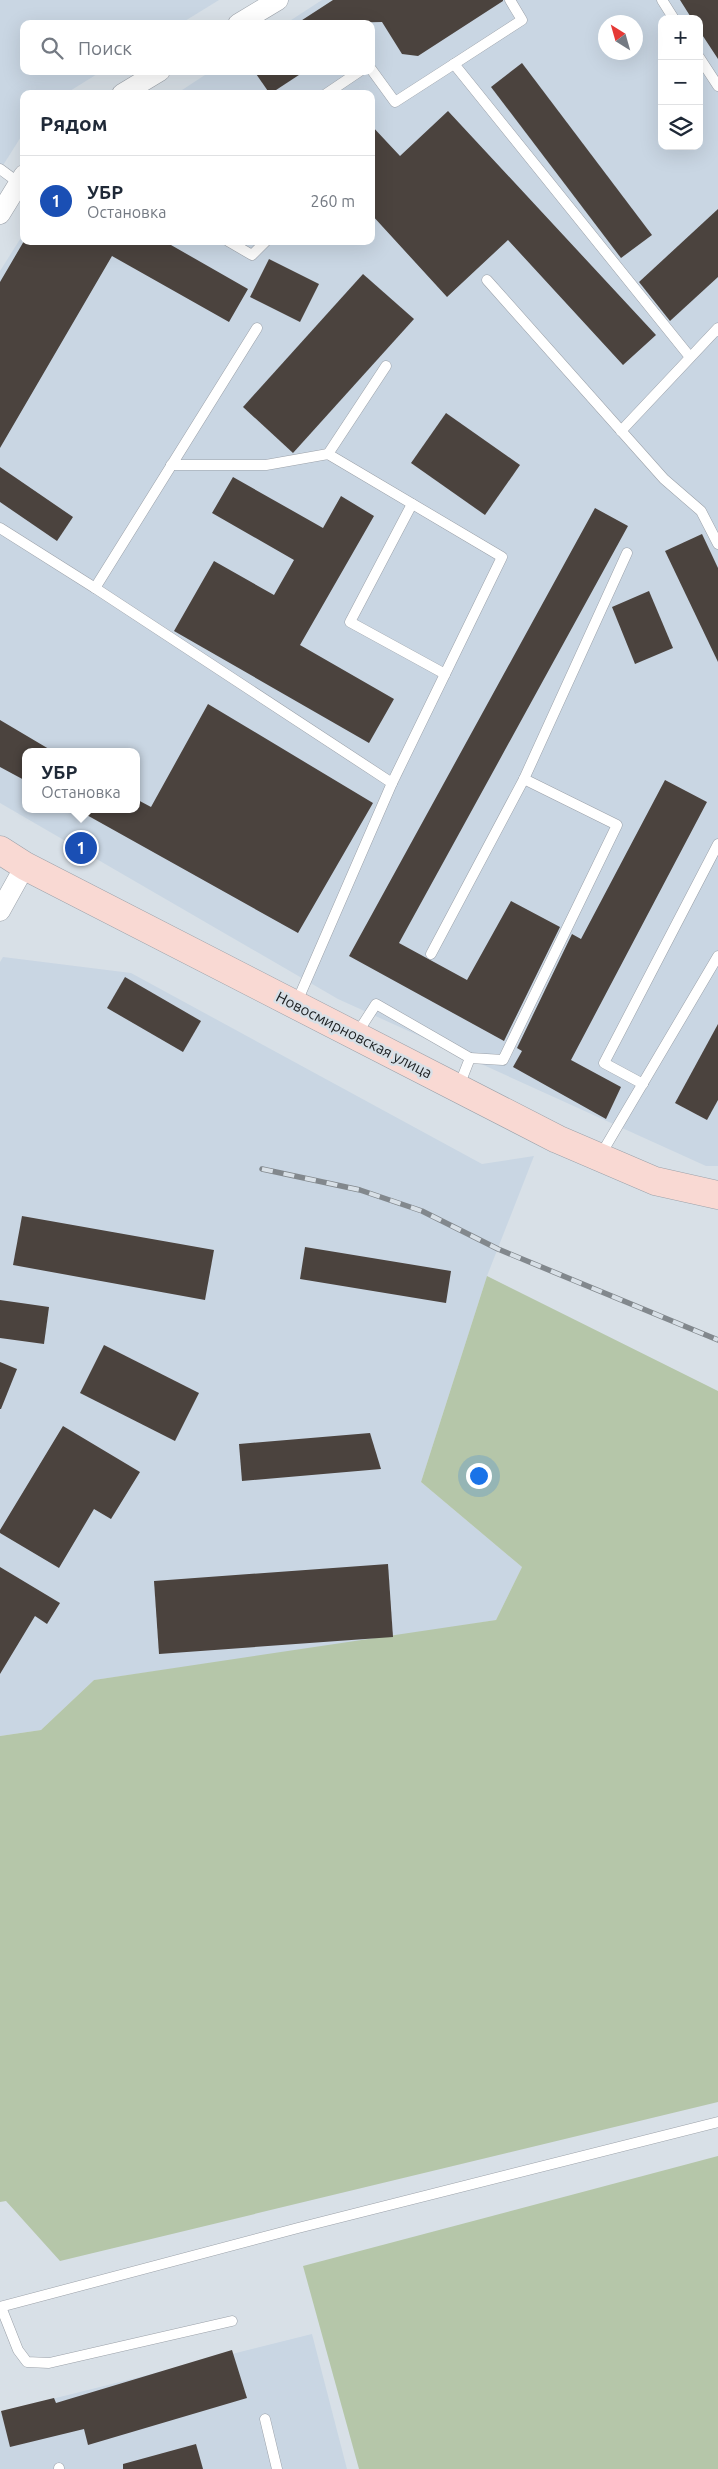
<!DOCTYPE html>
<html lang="ru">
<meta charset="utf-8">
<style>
:root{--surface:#fff;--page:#f2f2f3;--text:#1f2937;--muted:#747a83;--line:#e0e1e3;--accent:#7c3aed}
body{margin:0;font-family:Ubuntu,sans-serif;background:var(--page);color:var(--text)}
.controls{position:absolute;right:15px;top:15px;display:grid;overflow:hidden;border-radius:10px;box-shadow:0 5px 20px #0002}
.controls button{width:45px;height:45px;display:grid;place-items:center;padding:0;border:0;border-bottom:1px solid var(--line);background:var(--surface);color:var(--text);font:25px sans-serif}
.compass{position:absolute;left:598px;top:15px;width:45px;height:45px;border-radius:50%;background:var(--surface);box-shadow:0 5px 20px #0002;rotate:323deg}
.you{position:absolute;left:478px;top:1475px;width:18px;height:18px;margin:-12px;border:4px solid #fff;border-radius:50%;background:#1a73e8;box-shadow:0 0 0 8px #1a73e833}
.badge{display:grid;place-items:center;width:32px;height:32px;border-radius:50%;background:var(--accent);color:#fff;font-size:16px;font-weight:700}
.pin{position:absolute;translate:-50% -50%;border:2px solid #fff;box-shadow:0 1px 5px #0006}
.popup{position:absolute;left:22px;top:748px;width:118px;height:65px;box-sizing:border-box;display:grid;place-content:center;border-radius:10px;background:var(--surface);filter:drop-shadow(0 1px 4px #0005);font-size:16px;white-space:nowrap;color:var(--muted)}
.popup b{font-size:19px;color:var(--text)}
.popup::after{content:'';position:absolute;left:50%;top:100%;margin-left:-10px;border:10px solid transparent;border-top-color:var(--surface)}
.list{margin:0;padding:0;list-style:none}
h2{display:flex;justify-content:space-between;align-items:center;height:65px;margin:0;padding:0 20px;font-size:21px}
h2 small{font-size:16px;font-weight:400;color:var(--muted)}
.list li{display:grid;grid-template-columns:32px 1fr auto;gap:15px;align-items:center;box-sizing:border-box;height:90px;padding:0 20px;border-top:1px solid var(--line)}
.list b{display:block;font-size:19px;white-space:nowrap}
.list p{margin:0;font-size:16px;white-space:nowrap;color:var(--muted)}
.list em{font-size:16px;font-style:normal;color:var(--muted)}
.icon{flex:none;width:28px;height:28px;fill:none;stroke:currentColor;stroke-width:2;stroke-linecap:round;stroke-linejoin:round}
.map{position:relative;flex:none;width:718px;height:2469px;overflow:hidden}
.search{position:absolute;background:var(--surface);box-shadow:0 5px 20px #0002;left:20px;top:20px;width:355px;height:55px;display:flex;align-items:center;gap:12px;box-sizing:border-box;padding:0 18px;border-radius:10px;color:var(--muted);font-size:19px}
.panel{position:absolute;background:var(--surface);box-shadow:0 5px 20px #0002;left:20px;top:90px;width:355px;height:155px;border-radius:10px}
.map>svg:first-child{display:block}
</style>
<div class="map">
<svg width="718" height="2469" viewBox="0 0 718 2469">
<rect width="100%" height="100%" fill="#d8e0e7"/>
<!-- built -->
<g fill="#c9d6e3" fill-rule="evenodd">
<polygon points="0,0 219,0 180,24 24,24 24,71 102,71 65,94 24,94 24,132 0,170"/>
<path d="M322 0H718V1166H706L338 999 0 803V271L24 233V241H371V94H176L211 71H371V24H285ZM662 19H699V146H662ZM606 22H636V52H606ZM26 752H136V809H26Z"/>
<polygon points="3,957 131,973 482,1164 534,1156 487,1276 421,1482 522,1567 496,1620 393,1637 94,1680 41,1730 0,1736 0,962"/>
<polygon points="312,2334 347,2469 0,2469 0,2412"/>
</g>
<!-- green -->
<g fill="#b5c6a9">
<polygon points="487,1276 718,1391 718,2102 60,2261 6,2201 0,2202 0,1736 41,1730 94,1680 496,1620 522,1567 421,1482"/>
<polygon points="718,2156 718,2469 359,2469 303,2266"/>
</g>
<!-- building -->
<g fill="#4b433e">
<polygon points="333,0 503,0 503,1 418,56 402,54 382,22 296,24"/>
<polygon points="680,0 718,0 718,59 699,30 699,19 692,19"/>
<polygon points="522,63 652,235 621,258 491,87"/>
<polygon points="254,71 305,71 270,94"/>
<polygon points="448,111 656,335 623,365 508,240 447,297 371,214 371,125 400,156"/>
<polygon points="718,209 718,277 670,321 639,282"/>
<polygon points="24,241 164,241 248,289 229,322 112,256 0,448 0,282"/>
<polygon points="269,259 319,284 300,322 250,297"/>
<polygon points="363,274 414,319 293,453 243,407"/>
<polygon points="446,413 520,465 485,515 411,463"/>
<polygon points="0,467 73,517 57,541 0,502"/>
<polygon points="233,477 323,528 341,496 374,516 300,645 394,699 369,743 174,631 214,561 274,595 294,560 212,513"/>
<polygon points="595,508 628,526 399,943 467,980 511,901 560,927 504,1041 349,956"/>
<polygon points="702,534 718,568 718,662 665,551"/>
<polygon points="649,591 673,648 635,664 612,607"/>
<polygon points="208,704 373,803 298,933 76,809 136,809 136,799 151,807"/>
<polygon points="0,720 54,752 26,752 26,781 0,767"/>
<polygon points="665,780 707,802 571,1060 621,1087 606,1119 513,1067 522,1051 517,1048 572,934 581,939"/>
<polygon points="125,977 201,1021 183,1052 107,1008"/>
<polygon points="718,1024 718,1100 707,1120 675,1103"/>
<polygon points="22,1216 214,1250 205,1300 13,1265"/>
<polygon points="305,1247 451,1271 446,1303 300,1279"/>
<polygon points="0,1300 49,1307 44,1344 0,1338"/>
<polygon points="104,1345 199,1393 175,1441 80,1393"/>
<polygon points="0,1362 17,1369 1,1409 0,1409"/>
<polygon points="63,1426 140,1472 111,1519 94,1509 59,1568 0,1533 0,1530"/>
<polygon points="370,1433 381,1469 242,1481 239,1444"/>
<polygon points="388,1564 393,1637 159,1654 154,1581"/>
<polygon points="0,1567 60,1603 47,1624 35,1616 0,1674"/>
<polygon points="232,2350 247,2398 88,2445 84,2429 10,2447 1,2411 54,2398 56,2403"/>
<polygon points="196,2444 203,2469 123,2469 123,2464"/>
</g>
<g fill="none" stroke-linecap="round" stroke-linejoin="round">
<defs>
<g id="lane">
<polyline points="662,0 674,19"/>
<polyline points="699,57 718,86"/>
<polyline points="454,64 522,20 510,0"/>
<polyline points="371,69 395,102 454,64 690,357"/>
<polyline points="326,94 360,71"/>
<polyline points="0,169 19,183"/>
<polyline points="228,241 252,255 266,241"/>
<polyline points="487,280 664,479 701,511 718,544"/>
<polyline points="257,328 95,588 392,783 296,1004"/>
<polyline points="621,431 718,328"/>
<polyline points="328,454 386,366"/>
<polyline points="171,465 266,465 328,454 502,557 392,783"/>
<polyline points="412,504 350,622 445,674"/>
<polyline points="0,528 95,588"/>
<polyline points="431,954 524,779 627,553"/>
<polyline points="356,1035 376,1004 470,1058 459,1086"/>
<polyline points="470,1058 503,1060 617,825 524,779"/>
<polyline points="643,1084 604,1063 718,844"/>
<polyline points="600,1156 718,956"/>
<polyline points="0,2307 298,2228 718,2122"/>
<polyline points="1,2307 18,2350 27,2362 49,2363 232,2321"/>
<polyline points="265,2419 277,2469"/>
<polyline points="59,2468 59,2469"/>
</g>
<g id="street">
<polyline points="238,24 278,0"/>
<polyline points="122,94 160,71"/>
<polyline points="0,214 24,175"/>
<polyline points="0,911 25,866"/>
</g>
<polyline id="secondary" points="0,850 25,866 557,1139 655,1181 718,1195"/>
</defs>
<!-- lane casing -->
<use href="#lane" stroke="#9ba1a9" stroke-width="11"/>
<!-- street casing -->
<use href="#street" stroke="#9ba1a9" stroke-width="21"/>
<!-- secondary casing -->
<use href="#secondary" stroke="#9ba1a9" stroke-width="29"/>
<!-- lane -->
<use href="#lane" stroke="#fff" stroke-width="10"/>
<!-- street -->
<use href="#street" stroke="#fff" stroke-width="20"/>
<!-- secondary -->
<use href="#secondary" stroke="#f9d9d3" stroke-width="28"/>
<defs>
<polyline id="rail" points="262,1169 360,1190 422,1211 498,1249 718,1340"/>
</defs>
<!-- rail casing -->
<use href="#rail" stroke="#82888d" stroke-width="5.5"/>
<!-- rail -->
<use href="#rail" stroke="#d8e0e7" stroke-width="4" stroke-dasharray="11" stroke-linecap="butt"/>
</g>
<g text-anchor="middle" stroke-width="5" stroke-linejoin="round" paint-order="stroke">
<!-- street labels -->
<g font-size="15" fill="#1b1e20" stroke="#d8e0e7">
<text transform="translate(354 1035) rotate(27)" y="5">Новосмирновская улица</text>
</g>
</g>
</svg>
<div class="controls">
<button>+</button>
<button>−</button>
<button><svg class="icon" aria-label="layers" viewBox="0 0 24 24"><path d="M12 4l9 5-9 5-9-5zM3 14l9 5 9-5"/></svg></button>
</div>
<svg class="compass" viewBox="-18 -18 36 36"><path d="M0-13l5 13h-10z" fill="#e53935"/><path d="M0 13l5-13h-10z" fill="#747a83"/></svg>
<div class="you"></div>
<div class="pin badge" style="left:81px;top:848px;background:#1a4fb4">1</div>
<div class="popup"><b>УБР</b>Остановка</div>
<div class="search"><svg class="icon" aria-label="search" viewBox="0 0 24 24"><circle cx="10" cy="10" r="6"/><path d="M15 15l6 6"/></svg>Поиск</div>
<section class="panel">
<h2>Рядом<small></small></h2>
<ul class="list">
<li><span class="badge" style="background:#1a4fb4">1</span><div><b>УБР</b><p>Остановка</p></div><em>260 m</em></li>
</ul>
</section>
</div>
